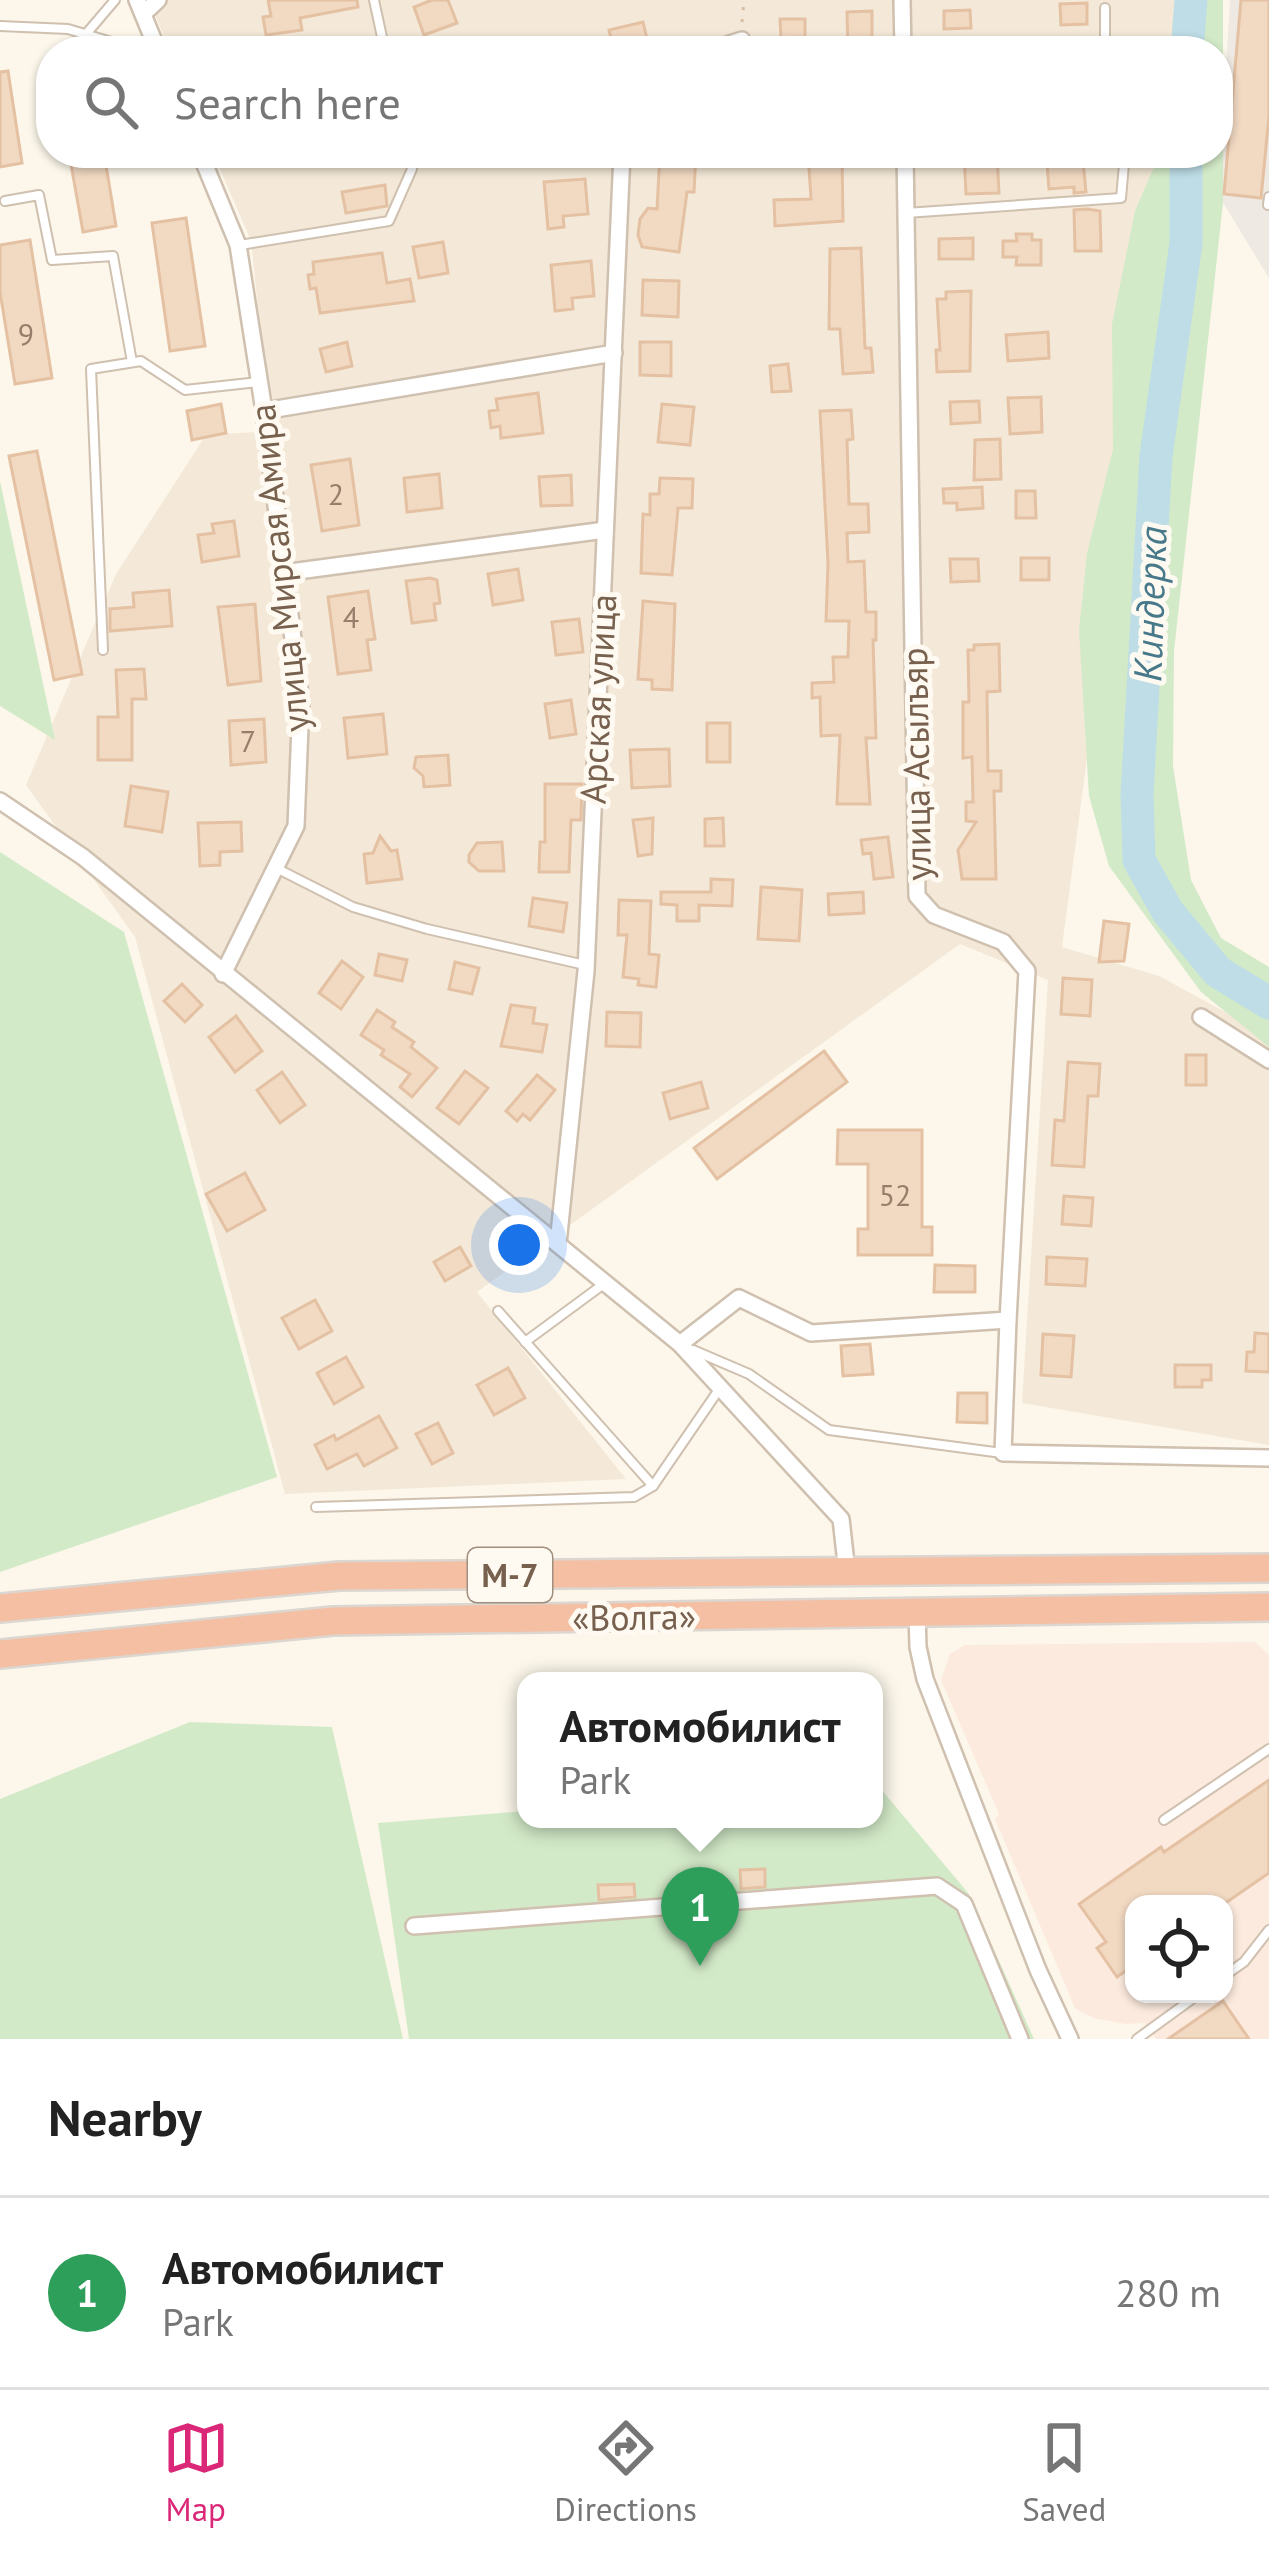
<!DOCTYPE html>
<meta charset="utf-8">
<style>
:root{--surface:#fff;--page:#f2f2f2;--text:#222;--muted:#767676;--line:#e0e0e0;--accent:#db2777}
body{margin:0;font-family:"PT Sans",sans-serif;background:var(--page);color:var(--text)}
.controls{position:absolute;right:36px;bottom:36px;display:grid;overflow:hidden;border-radius:24px;box-shadow:0 3px 9px #0004}
.controls button{width:108px;height:108px;display:grid;place-items:center;padding:0;border:0;border-bottom:3px solid var(--line);background:var(--surface);color:var(--text);font:60px sans-serif}
.you{position:absolute;left:519px;top:1245px;width:42px;height:42px;margin:-30px;border:9px solid #fff;border-radius:50%;background:#1a73e8;box-shadow:0 0 0 18px #1a73e833}
.badge{display:grid;place-items:center;width:78px;height:78px;border-radius:50%;background:var(--accent);color:#fff;font-size:39px;font-weight:700}
.pin{position:absolute;translate:-50% -99px;filter:drop-shadow(0 3px 6px #0008)}
.pin::after{content:'';position:absolute;top:63px;width:42px;height:36px;background:inherit;clip-path:polygon(0 0,100% 0,50% 100%)}
.popup{position:absolute;left:517px;top:1672px;width:366px;height:156px;box-sizing:border-box;display:grid;place-content:center;border-radius:24px;background:var(--surface);filter:drop-shadow(0 3px 9px #0005);font-size:39px;white-space:nowrap;color:var(--muted)}
.popup b{font-size:45px;color:var(--text)}
.popup::after{content:'';position:absolute;left:50%;top:100%;margin-left:-24px;border:24px solid transparent;border-top-color:var(--surface)}
.list{margin:0;padding:0;list-style:none}
h2{display:flex;justify-content:space-between;align-items:center;height:156px;margin:0;padding:0 48px;font-size:51px}
h2 small{font-size:39px;font-weight:400;color:var(--muted)}
.list li{display:grid;grid-template-columns:78px 1fr auto;gap:36px;align-items:center;box-sizing:border-box;height:192px;padding:0 48px;border-top:3px solid var(--line)}
.list b{display:block;font-size:45px;white-space:nowrap}
.list p{margin:0;font-size:39px;white-space:nowrap;color:var(--muted)}
.list em{font-size:39px;font-style:normal;color:var(--muted)}
.icon{flex:none;width:66px;height:66px;fill:none;stroke:currentColor;stroke-width:2;stroke-linecap:round;stroke-linejoin:round}
.map{position:relative;flex:none;width:1269px;height:2039px;overflow:hidden}
.search{position:absolute;background:var(--surface);box-shadow:0 3px 9px #0004;left:36px;right:36px;top:36px;height:132px;display:flex;align-items:center;gap:30px;box-sizing:border-box;padding:0 42px;border-radius:48px;color:var(--muted);font-size:45px}
.sheet{height:348px;background:var(--surface)}
nav{display:flex;justify-content:space-around;align-items:center;box-sizing:border-box;height:168px;border-top:3px solid var(--line);background:var(--surface);font-size:33px;color:var(--muted)}
nav a{display:grid;justify-items:center;gap:6px}
nav .on{color:var(--accent)}
.map>svg:first-child{display:block}
</style>
<div class="map">
<svg width="1269" height="2039" viewBox="0 0 1269 2039">
<rect width="100%" height="100%" fill="#fcf7ea"/>
<!-- residential -->
<g fill="#f4e9d8">
<polygon points="149,0 1177,0 1174,51 170,51"/>
<polygon points="213,153 1167,153 1062,947 1159,976 1269,1036 1269,1445 1022,1403 1048,980 960,944 477,1292 626,1479 285,1494 135,937 26,785 116,574 206,435 271,431 251,241"/>
</g>
<!-- commercial -->
<path fill="#fceade" fill-rule="evenodd" d="M1255 1642 1269 1655V2039H1156L1145 2023 1125 2024 1093 2018 1075 2008 995 1819 999 1814 941 1680 950 1654 965 1645ZM1134 1904H1224V1994H1134Z"/>
<!-- industrial -->
<polygon fill="#eee9e3" points="1230,0 1269,0 1269,278 1219,196"/>
<!-- green -->
<g fill="#d3eac8">
<polygon points="1179,0 1223,0 1223,203 1174,651 1173,766 1191,880 1221,938 1269,967 1269,1047 1201,992 1109,866 1089,796 1079,630 1087,553 1113,449 1112,324 1135,211 1160,153 1218,153 1218,51 1177,51"/>
<polygon points="0,481 55,740 0,706"/>
<polygon points="0,852 124,932 277,1477 0,1572"/>
<polygon points="190,1722 332,1727 403,2039 0,2039 0,1799"/>
<polygon points="875,1782 969,1894 1034,2039 409,2039 378,1823 526,1811 526,1819 874,1819"/>
</g>
<g fill="none" stroke-linecap="round" stroke-linejoin="round">
<!-- river -->
<g stroke="#bedde6" stroke-width="33">
<polyline points="1187,51 1191,0"/>
<polyline points="1186,153 1186,243 1156,456 1137,795 1139,860 1168,912 1218,972 1269,1003"/>
</g>
</g>
<!-- building -->
<g fill="#f1d9c2" stroke="#e4c1a3" stroke-width="3">
<polygon points="268,0 357,0 358,7 300,18 302,30 266,35 263,17 271,16"/>
<polygon points="432,0 448,0 457,23 424,35 414,7"/>
<polygon points="1241,0 1269,0 1269,116 1261,198 1224,194"/>
<polygon points="1087,3 1087,24 1061,25 1060,4"/>
<polygon points="970,10 971,28 944,29 944,11"/>
<polygon points="872,11 872,51 848,51 847,12"/>
<polygon points="780,19 805,19 805,37 781,38"/>
<polygon points="643,22 650,51 614,51 609,30"/>
<polygon points="8,71 22,163 0,167 0,72"/>
<polygon points="69,153 104,153 116,226 83,232"/>
<polygon points="660,153 696,153 694,192 687,192 679,252 642,247 638,235 640,219 648,208 657,209"/>
<polygon points="808,153 842,153 843,221 775,226 774,200 811,199"/>
<polygon points="964,153 997,153 999,193 966,194"/>
<polygon points="1083,160 1086,192 1074,193 1074,187 1049,189 1047,163"/>
<polygon points="585,179 588,214 563,216 564,227 548,229 544,182"/>
<polygon points="385,185 387,206 346,213 342,192"/>
<polygon points="1087,209 1100,211 1101,251 1075,251 1074,210"/>
<polygon points="186,218 205,346 170,351 152,223"/>
<polygon points="1016,234 1032,234 1032,240 1041,240 1041,265 1016,265 1017,257 1003,257 1003,241 1017,241"/>
<polygon points="973,238 973,259 939,259 939,239"/>
<polygon points="30,240 52,378 15,384 0,292 0,245"/>
<polygon points="443,242 448,273 419,278 413,247"/>
<polygon points="861,248 865,348 871,348 873,372 843,374 840,329 829,329 830,249"/>
<polygon points="382,253 387,283 410,279 414,301 320,313 316,288 310,289 308,275 314,274 313,262"/>
<polygon points="591,261 594,296 572,298 573,309 555,311 551,265"/>
<polygon points="643,280 679,281 678,317 642,315"/>
<polygon points="971,291 970,371 937,372 936,350 940,350 937,299 946,299 946,292"/>
<polygon points="1048,332 1049,358 1008,361 1006,335"/>
<polygon points="347,342 352,366 326,372 320,349"/>
<polygon points="640,342 671,342 671,376 640,375"/>
<polygon points="788,364 791,391 772,392 770,366"/>
<polygon points="538,393 543,433 501,438 500,426 491,428 489,411 498,410 496,399"/>
<polygon points="1041,397 1042,432 1010,434 1008,398"/>
<polygon points="979,401 980,422 951,424 950,402"/>
<polygon points="221,404 226,433 192,440 187,411"/>
<polygon points="662,404 694,407 690,445 658,442"/>
<polygon points="851,410 853,439 847,440 849,504 868,504 869,532 847,533 848,562 864,561 866,612 876,612 876,640 873,640 876,738 866,738 870,804 837,804 840,735 821,736 820,697 812,698 812,683 834,682 833,657 848,657 849,621 826,621 828,563 820,411"/>
<polygon points="1000,439 1001,479 974,480 975,440"/>
<polygon points="37,451 82,674 54,680 9,456"/>
<polygon points="350,459 359,525 322,531 311,465"/>
<polygon points="439,474 442,508 407,512 404,478"/>
<polygon points="571,475 572,505 541,506 539,477"/>
<polygon points="660,478 693,479 692,508 678,508 672,575 641,573 643,514 650,515 650,494 659,494"/>
<polygon points="982,487 983,508 957,510 957,503 944,503 943,489"/>
<polygon points="1016,491 1035,491 1036,518 1016,518"/>
<polygon points="234,521 239,556 202,562 198,535 214,533 212,524"/>
<rect x="1021" y="558" width="28" height="22"/>
<polygon points="950,559 978,559 979,581 951,582"/>
<polygon points="518,569 523,600 493,605 488,574"/>
<polygon points="430,578 437,580 440,603 434,604 436,620 412,623 406,581"/>
<polygon points="169,590 172,626 110,631 110,609 134,607 133,593"/>
<polygon points="368,591 375,639 367,640 371,670 338,674 328,597"/>
<polygon points="643,601 675,604 672,690 652,689 652,680 638,679"/>
<polygon points="255,604 261,681 228,685 218,607"/>
<polygon points="579,619 583,652 556,655 552,622"/>
<polygon points="999,644 1000,691 987,692 988,771 1001,771 1001,791 994,791 996,879 962,879 958,850 976,822 966,821 966,802 973,802 972,757 963,758 963,702 969,702 968,650 974,650 974,645"/>
<polygon points="144,669 146,699 132,699 132,760 98,760 98,717 118,717 116,670"/>
<polygon points="571,700 576,734 550,738 545,704"/>
<polygon points="383,714 387,754 348,758 344,718"/>
<polygon points="264,719 266,762 231,765 229,721"/>
<rect x="707" y="723" width="23" height="39"/>
<polygon points="669,749 670,786 632,788 630,750"/>
<polygon points="448,755 450,785 424,787 423,776 414,768 416,757"/>
<polygon points="545,784 582,784 581,820 571,820 569,872 539,872 540,842 545,842"/>
<polygon points="131,786 168,792 162,832 125,826"/>
<polygon points="653,818 652,854 638,856 633,820"/>
<polygon points="723,818 724,846 705,846 705,819"/>
<polygon points="241,822 242,851 220,852 220,865 200,866 198,823"/>
<polygon points="380,836 391,851 397,850 402,879 367,883 364,854 373,853"/>
<polygon points="888,837 893,877 874,879 871,853 863,854 861,840"/>
<polygon points="502,842 504,871 479,871 469,862 469,855 477,843"/>
<polygon points="711,879 733,880 732,906 699,905 699,921 677,921 677,905 661,904 661,892 711,892"/>
<polygon points="761,887 802,890 799,941 758,939"/>
<polygon points="863,892 864,913 829,915 828,894"/>
<polygon points="533,898 567,903 563,932 529,926"/>
<polygon points="619,900 651,901 649,954 659,955 656,987 638,985 639,979 623,977 627,935 618,935"/>
<polygon points="1104,921 1129,924 1124,961 1099,962"/>
<polygon points="379,954 407,960 402,981 375,975"/>
<polygon points="342,961 363,977 341,1009 319,993"/>
<polygon points="455,962 479,968 472,994 449,989"/>
<polygon points="1063,978 1092,980 1090,1016 1061,1014"/>
<polygon points="182,984 202,1005 185,1022 164,1001"/>
<polygon points="511,1005 535,1008 533,1023 547,1025 542,1052 501,1046"/>
<polygon points="377,1010 395,1022 392,1027 414,1042 411,1047 437,1068 412,1097 400,1087 410,1074 381,1055 384,1050 361,1035"/>
<polygon points="607,1012 641,1013 640,1047 606,1046"/>
<polygon points="236,1016 262,1051 235,1072 209,1037"/>
<polygon points="824,1051 847,1082 717,1179 694,1148"/>
<rect x="1186" y="1055" width="20" height="30"/>
<polygon points="1068,1062 1100,1064 1098,1096 1088,1096 1084,1167 1052,1165 1055,1120 1064,1121"/>
<polygon points="465,1071 488,1088 459,1124 437,1108"/>
<polygon points="282,1072 305,1105 280,1123 257,1090"/>
<polygon points="537,1075 555,1090 530,1120 523,1114 517,1121 506,1111"/>
<polygon points="701,1082 708,1108 670,1119 663,1093"/>
<polygon points="838,1130 922,1130 922,1227 932,1227 932,1255 858,1255 858,1229 868,1229 868,1164 837,1164"/>
<polygon points="245,1173 265,1210 227,1231 206,1194"/>
<polygon points="1064,1196 1093,1198 1091,1226 1062,1224"/>
<polygon points="460,1247 471,1266 445,1281 434,1262"/>
<polygon points="1047,1257 1087,1259 1085,1286 1046,1284"/>
<polygon points="935,1265 975,1266 975,1292 934,1292"/>
<polygon points="315,1300 332,1331 299,1349 282,1318"/>
<polygon points="1255,1333 1269,1334 1269,1372 1246,1371 1247,1352 1254,1352"/>
<polygon points="1043,1334 1074,1336 1071,1377 1041,1375"/>
<polygon points="870,1344 873,1374 843,1376 841,1346"/>
<polygon points="346,1357 363,1387 334,1404 317,1373"/>
<polygon points="1175,1365 1211,1365 1211,1380 1202,1380 1202,1387 1175,1387"/>
<polygon points="508,1368 525,1398 494,1415 477,1385"/>
<polygon points="958,1393 987,1393 987,1423 957,1422"/>
<polygon points="379,1416 397,1448 364,1466 357,1454 327,1469 315,1445 334,1435 336,1440"/>
<polygon points="438,1423 453,1453 432,1464 416,1434"/>
<polygon points="1269,1780 1269,1873 1224,1904 1134,1904 1134,1965 1117,1977 1097,1948 1106,1942 1079,1904 1161,1847 1164,1852"/>
<polygon points="765,1869 765,1887 741,1889 740,1870"/>
<polygon points="634,1884 635,1897 599,1900 598,1885"/>
<polygon points="1223,2001 1249,2039 1168,2039"/>
</g>
<g fill="none" stroke-linecap="round" stroke-linejoin="round">
<defs>
<g id="lane">
<polyline points="374,0 385,51"/>
<polyline points="1105,8 1105,51"/>
<polyline points="0,26 68,29 125,46 154,44"/>
<polyline points="86,34 115,0"/>
<polyline points="5,201 39,195 52,260 113,256 132,362"/>
<polyline points="1268,205 1269,197"/>
<polyline points="906,213 1121,198 1125,153"/>
<polyline points="240,245 389,221 412,169 408,153"/>
<polyline points="103,650 91,369 141,361 185,390 258,382"/>
<polyline points="276,868 353,907 427,929 585,965"/>
<polyline points="498,1311 653,1486"/>
<polyline points="525,1342 605,1283"/>
<polyline points="693,1350 749,1374 829,1430 1002,1453"/>
<polyline points="316,1507 634,1497 653,1486 720,1388"/>
<polyline points="1164,1820 1269,1749"/>
<polyline points="1224,1976 1244,1962 1269,1930"/>
<polyline points="1137,2039 1199,1994"/>
</g>
<g id="street">
<polyline points="137,0 158,51"/>
<polyline points="902,0 903,51"/>
<polyline points="143,14 158,0"/>
<polyline points="708,51 742,40"/>
<polyline points="200,153 238,245 264,411 301,702 296,826 223,974"/>
<polyline points="264,411 614,353"/>
<polyline points="283,573 605,530"/>
<polyline points="0,801 83,857 680,1344 841,1519 847,1572"/>
<polyline points="1201,1017 1269,1060"/>
<polyline points="558,1244 586,971 622,153"/>
<polyline points="1008,1320 1003,1453 1269,1458"/>
<polyline points="680,1344 739,1298 811,1333 1008,1320 1027,971 1003,942 934,915 917,896 905,153"/>
<polyline points="917,1613 918,1647 925,1679 1038,1970 1070,2039"/>
<polyline points="414,1926 937,1886 964,1904 1020,2039"/>
</g>
<g id="highway">
<polyline points="0,1608 339,1576 1269,1568"/>
<polyline points="0,1654 333,1621 1269,1607"/>
</g>
</defs>
<!-- lane casing -->
<use href="#lane" stroke="#cfc0af" stroke-width="12"/>
<!-- street casing -->
<use href="#street" stroke="#cfc0af" stroke-width="20"/>
<!-- highway casing -->
<use href="#highway" stroke="#dcd6d1" stroke-width="32"/>
<!-- path -->
<polyline stroke="#d7bca5" stroke-width="3" stroke-dasharray="3 9" stroke-linecap="butt" points="742,22 744,0"/>
<!-- lane -->
<use href="#lane" stroke="#fff" stroke-width="8"/>
<!-- street -->
<use href="#street" stroke="#fff" stroke-width="15"/>
<!-- highway -->
<use href="#highway" stroke="#f5bfa3" stroke-width="27"/>
</g>
<g text-anchor="middle" stroke-width="10" stroke-linejoin="round" paint-order="stroke">
<!-- number labels -->
<g font-size="30" fill="#967e6a">
<text x="26" y="345">9</text>
<text x="336" y="505">2</text>
<text x="351" y="628">4</text>
<text x="248" y="752">7</text>
<text x="895" y="1206">52</text>
</g>
<!-- shield labels -->
<rect fill="#fffaf1" stroke="#a08e7e" stroke-width="3" x="468" y="1548" width="84" height="54" rx="9"/>
<g font-size="33" font-weight="bold" fill="#77604d">
<text x="510" y="1587">М-7</text>
</g>
<!-- street labels -->
<g font-size="36" fill="#77604d" stroke="#fffaf1">
<text transform="translate(279 568) rotate(-96)" y="13">улица Мирсая Амира</text>
<text transform="translate(598 699) rotate(-87)" y="13">Арская улица</text>
<text transform="translate(916 764) rotate(-91)" y="13">улица Асылъяр</text>
<text transform="translate(634 1617) rotate(-1)" y="13">«Волга»</text>
</g>
<!-- water labels -->
<g font-size="39" font-style="italic" fill="#47798a" stroke="#fffaf1">
<text transform="translate(1150 604) rotate(-88)" y="14">Киндерка</text>
</g>
</g>
</svg>
<div class="controls">
<button><svg class="icon" aria-label="locate" viewBox="0 0 24 24"><circle cx="12" cy="12" r="6"/><path d="M12 2v4M12 18v4M2 12h4M18 12h4"/></svg></button>
</div>
<div class="you"></div>
<div class="pin badge" style="left:700px;top:1966px;background:#2e9e5b">1</div>
<div class="popup"><b>Автомобилист</b>Park</div>
<div class="search"><svg class="icon" aria-label="search" viewBox="0 0 24 24"><circle cx="10" cy="10" r="6"/><path d="M15 15l6 6"/></svg>Search here</div>
</div>
<section class="sheet">
<h2>Nearby<small></small></h2>
<ul class="list">
<li><span class="badge" style="background:#2e9e5b">1</span><div><b>Автомобилист</b><p>Park</p></div><em>280 m</em></li>
</ul>
</section>
<nav>
<a class="on"><svg class="icon" aria-label="map" viewBox="0 0 24 24"><path d="M3 6l6-2 6 2 6-2v14l-6 2-6-2-6 2zM9 4v14M15 6v14"/></svg>Map</a>
<a><svg class="icon" aria-label="directions" viewBox="0 0 24 24"><path d="M12 3l9 9-9 9-9-9zM9 14v-3h6M13 9l2 2-2 2"/></svg>Directions</a>
<a><svg class="icon" aria-label="saved" viewBox="0 0 24 24"><path d="M7 4h10v16l-5-4-5 4z"/></svg>Saved</a>
</nav>
